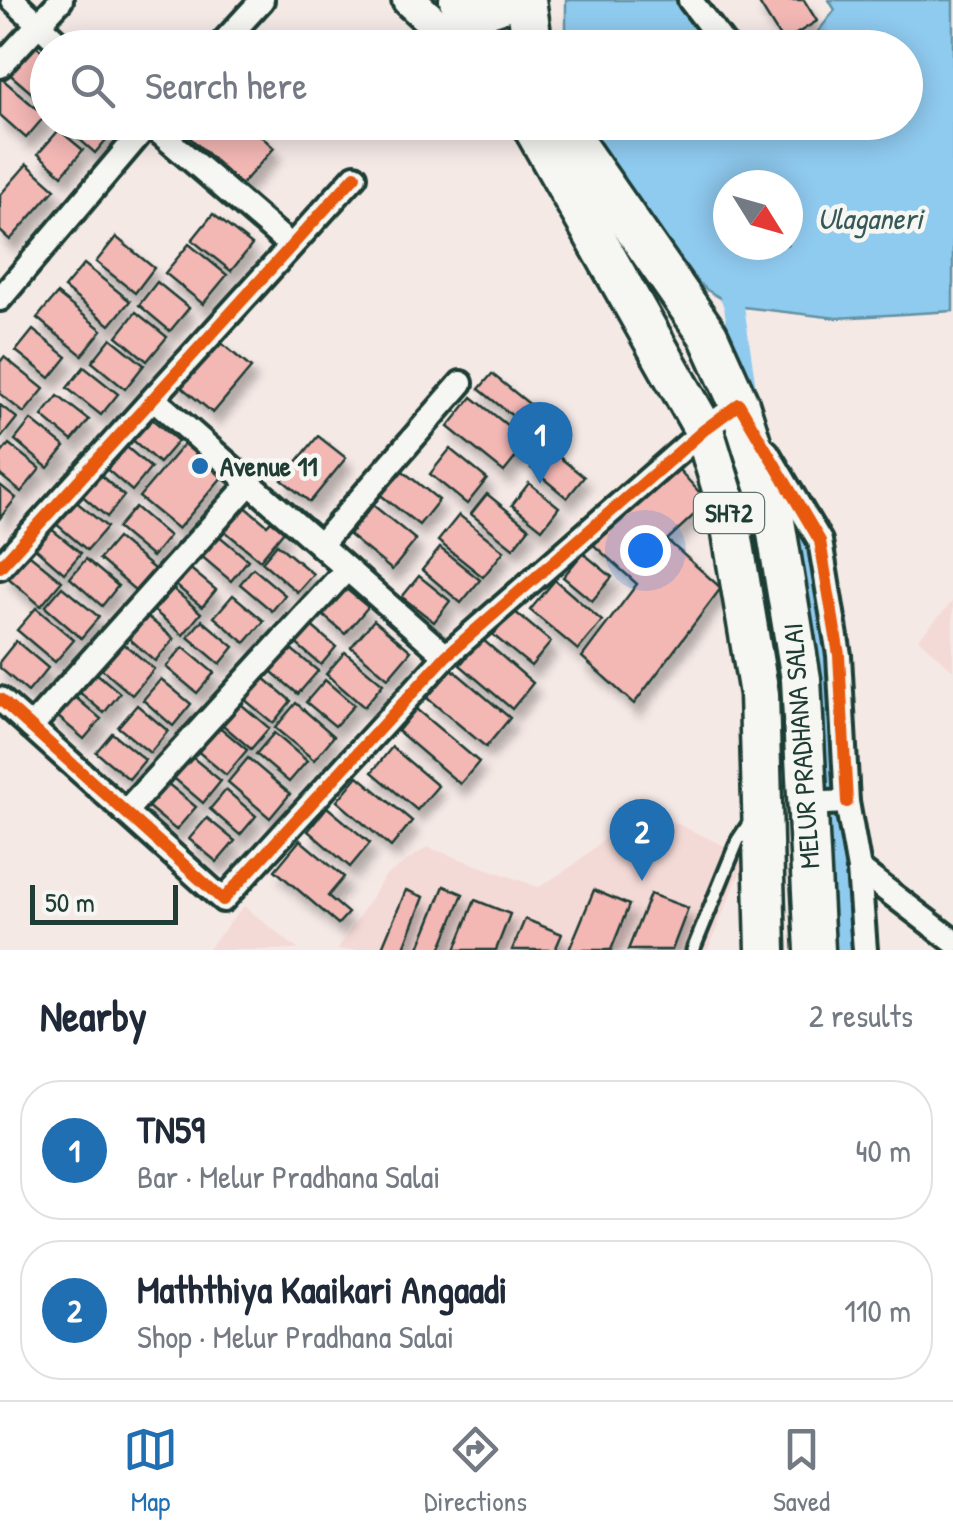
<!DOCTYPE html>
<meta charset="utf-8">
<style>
:root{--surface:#fff;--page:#f6f6f7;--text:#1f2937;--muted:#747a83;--line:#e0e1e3;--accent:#1f6fb2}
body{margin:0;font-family:"Patrick Hand",sans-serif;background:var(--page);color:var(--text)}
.compass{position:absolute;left:713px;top:170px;width:90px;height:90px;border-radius:50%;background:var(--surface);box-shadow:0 5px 25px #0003;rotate:127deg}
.scale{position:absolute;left:30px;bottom:25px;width:148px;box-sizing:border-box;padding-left:10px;border:5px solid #1f3d34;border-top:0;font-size:28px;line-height:35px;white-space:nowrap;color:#1f3d34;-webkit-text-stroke:8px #f6f6f2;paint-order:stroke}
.you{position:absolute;left:645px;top:550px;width:35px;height:35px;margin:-25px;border:8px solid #fff;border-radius:50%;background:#1a73e8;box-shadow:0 0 0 15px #1a73e833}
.badge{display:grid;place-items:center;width:65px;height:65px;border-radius:50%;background:var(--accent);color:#fff;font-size:32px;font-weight:700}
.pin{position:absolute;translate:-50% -82px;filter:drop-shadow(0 2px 5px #0008)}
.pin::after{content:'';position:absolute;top:52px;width:35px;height:30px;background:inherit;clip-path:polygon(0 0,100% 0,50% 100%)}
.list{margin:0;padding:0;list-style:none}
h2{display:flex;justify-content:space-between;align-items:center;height:130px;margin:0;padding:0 40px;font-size:42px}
h2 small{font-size:32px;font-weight:400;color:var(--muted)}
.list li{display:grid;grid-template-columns:65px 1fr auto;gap:30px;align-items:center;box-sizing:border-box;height:140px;margin:0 20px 20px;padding:0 20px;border:2px solid var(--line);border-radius:40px}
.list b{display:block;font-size:38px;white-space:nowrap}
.list p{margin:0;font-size:32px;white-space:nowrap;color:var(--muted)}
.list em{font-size:32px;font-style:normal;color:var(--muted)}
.icon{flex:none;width:55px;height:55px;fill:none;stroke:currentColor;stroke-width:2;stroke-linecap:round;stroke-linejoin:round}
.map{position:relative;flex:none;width:953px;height:950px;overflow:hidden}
.search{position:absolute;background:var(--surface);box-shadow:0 5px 25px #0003;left:30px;right:30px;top:30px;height:110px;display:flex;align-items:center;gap:25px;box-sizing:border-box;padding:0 35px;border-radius:55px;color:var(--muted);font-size:38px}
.sheet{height:450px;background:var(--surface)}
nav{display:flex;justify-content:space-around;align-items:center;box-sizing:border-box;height:140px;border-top:2px solid var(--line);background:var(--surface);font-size:28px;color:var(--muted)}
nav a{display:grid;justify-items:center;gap:5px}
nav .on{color:var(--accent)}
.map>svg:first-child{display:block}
</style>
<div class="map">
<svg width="953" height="950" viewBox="0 0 953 950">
<defs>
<filter id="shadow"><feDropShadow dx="6" dy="11" stdDeviation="5" flood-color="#0004"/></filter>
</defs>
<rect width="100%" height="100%" fill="#f5e9e6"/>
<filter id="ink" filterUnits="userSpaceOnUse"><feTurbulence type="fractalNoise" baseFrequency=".01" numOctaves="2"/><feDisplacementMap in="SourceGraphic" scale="20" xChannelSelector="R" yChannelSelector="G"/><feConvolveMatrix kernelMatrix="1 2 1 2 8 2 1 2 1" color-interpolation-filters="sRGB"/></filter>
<g filter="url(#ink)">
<!-- built -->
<g fill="#f4dad7">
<polygon points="953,601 953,670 918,639"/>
<polygon points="641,807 747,856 708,950 337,950 385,876 427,847 539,887 575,864"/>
<polygon points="244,906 299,950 207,950"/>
</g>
<!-- water -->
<g fill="#8fcaef" stroke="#6292a4" stroke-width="2.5" fill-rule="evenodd">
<polygon points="566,0 687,0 722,47 566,48"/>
<path d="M829 0H953V311L837 318 734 306 707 290 673 260 588 123 906 122V48L806 47 835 10ZM728 185H788V245H728Z"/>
</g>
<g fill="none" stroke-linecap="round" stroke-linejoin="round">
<!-- canal -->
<g stroke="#8fcaef" stroke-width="20">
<polyline points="725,282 734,306 747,395"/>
<polyline points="788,512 813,598 837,835 841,950"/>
</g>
</g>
<!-- building -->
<g fill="#f3b7b4" stroke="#1f3d34" stroke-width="2.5" filter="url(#shadow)">
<polygon points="757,0 804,0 817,21 783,42"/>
<polygon points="31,42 48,56 48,107 6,71"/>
<polygon points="0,77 45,116 26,138 0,115"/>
<polygon points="60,122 121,122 95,153"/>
<polygon points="199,122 246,122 274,148 241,185 187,135"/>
<polygon points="59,130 83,150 62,175 38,154"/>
<polygon points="27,164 55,189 10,240 0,231 0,195"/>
<polygon points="213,214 252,245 231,271 192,240"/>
<polygon points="116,237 154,268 135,293 96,262"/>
<polygon points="189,244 227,275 203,304 165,273"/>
<polygon points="84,264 130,301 110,325 64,288"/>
<polygon points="157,282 189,308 170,331 139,305"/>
<polygon points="57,294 102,330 82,355 37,318"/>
<polygon points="136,312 167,337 147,361 117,336"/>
<polygon points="33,330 67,357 50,378 16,351"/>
<polygon points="111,338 144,365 125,389 92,362"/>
<polygon points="219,341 251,368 213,413 174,381"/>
<polygon points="4,357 44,389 24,413 0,394 0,362"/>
<polygon points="84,367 118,394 101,415 67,388"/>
<polygon points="492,374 548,419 535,434 479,389"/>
<polygon points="58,396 89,420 72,441 42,416"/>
<polygon points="472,397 528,442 504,472 448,427"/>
<polygon points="0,405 17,418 0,439"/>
<polygon points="146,414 178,441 159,463 128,436"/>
<polygon points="31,420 65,447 48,468 15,440"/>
<polygon points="318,436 346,458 310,502 282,480"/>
<polygon points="122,443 151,468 132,491 103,466"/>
<polygon points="9,444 40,469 21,492 0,475 0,455"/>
<polygon points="184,444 223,476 178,529 139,497"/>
<polygon points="548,448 584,477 567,498 531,468"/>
<polygon points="450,449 487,479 467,504 430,474"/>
<polygon points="672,462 708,502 667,540 721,588 634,704 582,657 637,584 588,540"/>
<polygon points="399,468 439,500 419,525 378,493"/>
<polygon points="97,472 124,496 107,517 79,493"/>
<polygon points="529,483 559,507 542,529 512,505"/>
<polygon points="0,485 16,498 0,518"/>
<polygon points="487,494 529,528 513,548 471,514"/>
<polygon points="74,500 107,527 87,550 55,523"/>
<polygon points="242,504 267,525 271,521 284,531 260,560 221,528"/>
<polygon points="373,505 416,540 392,570 349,535"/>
<polygon points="135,507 169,536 152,557 117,528"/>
<polygon points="459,515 504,551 483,577 438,541"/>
<polygon points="50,528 81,553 64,573 34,547"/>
<polygon points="217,534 248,560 231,581 200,555"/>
<polygon points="117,538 154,569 136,591 99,559"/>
<polygon points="277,544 313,574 297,592 262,562"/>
<polygon points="440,548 480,580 461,603 422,570"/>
<polygon points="25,551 62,581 41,606 5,575"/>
<polygon points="583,553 612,577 592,601 563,577"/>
<polygon points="86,559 118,586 102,606 70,578"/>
<polygon points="187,566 216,590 202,607 173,583"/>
<polygon points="253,568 285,595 272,611 240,584"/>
<polygon points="419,576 450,601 434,622 402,597"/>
<polygon points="555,580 602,621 578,650 530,610"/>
<polygon points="340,584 368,607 345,634 318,611"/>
<polygon points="62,587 99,617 81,638 45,607"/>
<polygon points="171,587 201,613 183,635 152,609"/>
<polygon points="233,595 264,621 245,643 214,617"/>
<polygon points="36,608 74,640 55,662 17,630"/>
<polygon points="514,611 551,642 531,666 493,635"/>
<polygon points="142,612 174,639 155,661 124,634"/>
<polygon points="202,620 234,647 220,664 188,637"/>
<polygon points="374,620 411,651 388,678 351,647"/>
<polygon points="308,623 336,647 321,665 293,641"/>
<polygon points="117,638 154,669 132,695 96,664"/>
<polygon points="482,639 533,683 512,709 460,665"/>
<polygon points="16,641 48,668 28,692 0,668 0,661"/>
<polygon points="285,644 318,671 298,694 266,667"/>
<polygon points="183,647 214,673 197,693 166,667"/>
<polygon points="345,652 383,684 364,707 326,674"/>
<polygon points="89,667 120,693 104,713 72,686"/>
<polygon points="452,669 510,718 486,747 427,698"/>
<polygon points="263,677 291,701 273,723 244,699"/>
<polygon points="161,679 191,704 173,726 143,700"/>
<polygon points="325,680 354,705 335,726 306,702"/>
<polygon points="67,690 101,719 84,739 50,710"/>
<polygon points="235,699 269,728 251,749 217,720"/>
<polygon points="296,703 334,736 314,760 275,728"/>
<polygon points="137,705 168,731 150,753 118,727"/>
<polygon points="416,709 479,762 460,784 398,731"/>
<polygon points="216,724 247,750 226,775 195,749"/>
<polygon points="112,733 145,760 129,779 96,752"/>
<polygon points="274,733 307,761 289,782 256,754"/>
<polygon points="392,747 438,786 417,810 372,772"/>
<polygon points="186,752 221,781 203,803 168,773"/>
<polygon points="248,758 290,794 270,818 228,782"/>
<polygon points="358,776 412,821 391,847 337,801"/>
<polygon points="161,778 196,807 176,830 141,801"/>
<polygon points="226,790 256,816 240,835 210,809"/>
<polygon points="327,807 370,843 350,867 308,831"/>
<polygon points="207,818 235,841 217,862 189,839"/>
<polygon points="300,840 344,877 328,896 348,913 338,924 275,870"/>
<polygon points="444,886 463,894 440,950 418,950"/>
<polygon points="406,890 424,897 403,950 381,950"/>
<polygon points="594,890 629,905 611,950 569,950"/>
<polygon points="650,894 688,908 672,950 628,950"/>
<polygon points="475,900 510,914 496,950 455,950"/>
<polygon points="525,919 562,934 555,950 512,950"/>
</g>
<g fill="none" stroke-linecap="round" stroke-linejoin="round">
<defs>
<polyline id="service" points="693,950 738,840 752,819"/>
<g id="minor">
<polyline points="13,0 64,48"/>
<polyline points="690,0 727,48"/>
<polyline points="218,48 262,0"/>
<polyline points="0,66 61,0"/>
<polyline points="147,122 290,245"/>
<polyline points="0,299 150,122"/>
<polyline points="154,399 446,656"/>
<polyline points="767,452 820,541 839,655 847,802"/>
<polyline points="320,545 461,383"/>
<polyline points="0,567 355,176"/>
<polyline points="0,699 223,900 446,656 704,430 739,404 743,411"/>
<polyline points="31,727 250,483"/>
<polyline points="806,804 847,802 859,869 953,941"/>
<polyline points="125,812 347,569"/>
<polyline points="859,869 865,950"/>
</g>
<polyline id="secondary" points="409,0 461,48"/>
<g id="primary">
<polyline points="459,0 486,48"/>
<polyline points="460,0 486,8 510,0"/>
<polyline points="526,0 533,48"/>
<polyline points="530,122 704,430 728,509 759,694 766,950"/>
<polyline points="560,122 708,335 739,404 774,515 801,679 815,950"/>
</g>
</defs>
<!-- service casing -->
<use href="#service" stroke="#1f3d34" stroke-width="19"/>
<!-- minor casing -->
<use href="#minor" stroke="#1f3d34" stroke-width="30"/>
<!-- secondary casing -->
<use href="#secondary" stroke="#1f3d34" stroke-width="40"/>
<!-- primary casing -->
<use href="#primary" stroke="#1f3d34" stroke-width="45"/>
<!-- service -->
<use href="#service" stroke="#f6f6f2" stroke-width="11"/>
<!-- minor -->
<use href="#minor" stroke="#f6f6f2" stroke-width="22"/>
<!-- secondary -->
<use href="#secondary" stroke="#f6f6f2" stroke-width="32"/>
<!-- primary -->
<use href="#primary" stroke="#f6f6f2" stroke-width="38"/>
<defs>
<g id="cycleway">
<polyline points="0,567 355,176"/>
<polyline points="0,699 223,900 446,656 704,430 739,404 820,541 839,655 847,802"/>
</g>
</defs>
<!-- cycleway casing -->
<use href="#cycleway" stroke="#f6f6f2" stroke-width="19"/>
<!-- cycleway -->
<use href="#cycleway" stroke="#e8590c" stroke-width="12"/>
</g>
</g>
<!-- markers -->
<circle fill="#1f6fb2" stroke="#f6f6f2" stroke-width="4" cx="200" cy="466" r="10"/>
<g text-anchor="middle" stroke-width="9" stroke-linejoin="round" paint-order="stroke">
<!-- shield labels -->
<rect fill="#f6f6f2" stroke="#60746d" stroke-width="2.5" x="694" y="493" width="70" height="40" rx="8"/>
<g font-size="25" font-weight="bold" fill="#1f3d34">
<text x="729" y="522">SH72</text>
</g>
<!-- poi labels -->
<g font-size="28" font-weight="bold" fill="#1f3d34" stroke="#f6f6f2" text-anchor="start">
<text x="220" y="476">Avenue 11</text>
</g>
<!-- street labels -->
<g font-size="28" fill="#1f3d34" stroke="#f6f6f2">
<text transform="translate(801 746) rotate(-94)" y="10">MELUR PRADHANA SALAI</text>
</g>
<!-- water labels -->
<g font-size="30" font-style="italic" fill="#355959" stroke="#f6f6f2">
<text x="870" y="229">Ulaganeri</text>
</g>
</g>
</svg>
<svg class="compass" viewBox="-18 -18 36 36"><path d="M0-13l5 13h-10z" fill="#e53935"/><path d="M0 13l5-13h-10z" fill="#747a83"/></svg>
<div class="scale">50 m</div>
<div class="you"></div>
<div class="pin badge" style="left:540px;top:484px">1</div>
<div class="pin badge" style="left:642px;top:881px">2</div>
<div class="search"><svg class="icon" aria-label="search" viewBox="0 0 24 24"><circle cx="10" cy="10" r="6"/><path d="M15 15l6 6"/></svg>Search here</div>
</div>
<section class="sheet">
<h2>Nearby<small>2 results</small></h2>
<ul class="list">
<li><span class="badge">1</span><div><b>TN59</b><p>Bar · Melur Pradhana Salai</p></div><em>40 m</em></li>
<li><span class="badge">2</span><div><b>Maththiya Kaaikari Angaadi</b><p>Shop · Melur Pradhana Salai</p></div><em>110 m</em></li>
</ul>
</section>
<nav>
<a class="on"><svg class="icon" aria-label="map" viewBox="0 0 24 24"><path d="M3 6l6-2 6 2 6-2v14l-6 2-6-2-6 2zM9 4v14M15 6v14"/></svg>Map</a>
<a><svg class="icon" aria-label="directions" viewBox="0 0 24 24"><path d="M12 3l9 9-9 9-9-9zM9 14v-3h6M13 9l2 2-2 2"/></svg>Directions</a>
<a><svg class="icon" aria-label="saved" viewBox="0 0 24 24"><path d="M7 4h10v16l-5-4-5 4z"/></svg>Saved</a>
</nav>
